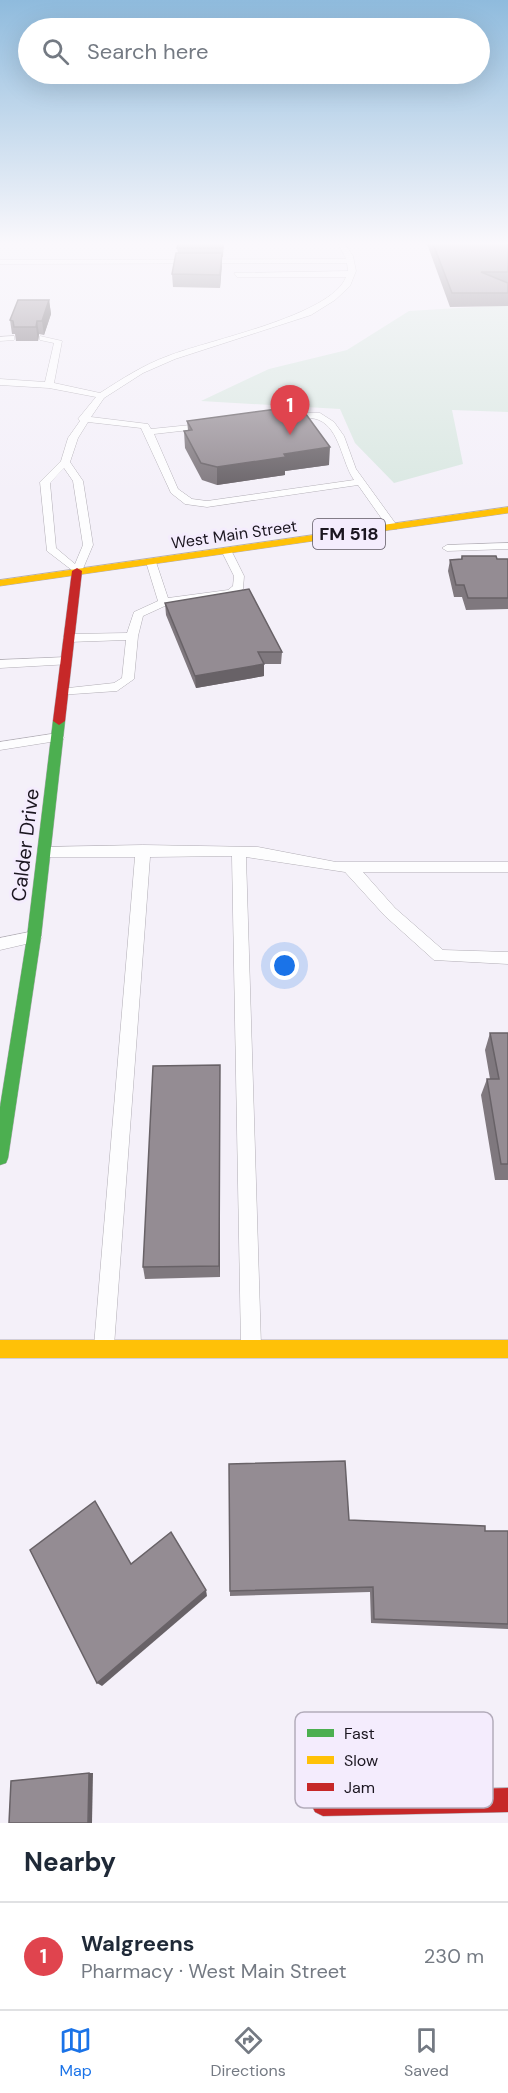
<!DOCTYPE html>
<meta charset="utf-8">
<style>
:root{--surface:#fff;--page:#f6f6f7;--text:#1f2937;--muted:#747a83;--line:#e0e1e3;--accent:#1a73e8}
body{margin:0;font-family:"DM Sans",sans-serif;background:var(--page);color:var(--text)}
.you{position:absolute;left:285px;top:966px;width:21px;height:21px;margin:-15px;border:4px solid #fff;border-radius:50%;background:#1a73e8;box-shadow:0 0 0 9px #1a73e833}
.badge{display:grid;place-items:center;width:39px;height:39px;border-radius:50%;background:var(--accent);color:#fff;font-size:20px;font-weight:700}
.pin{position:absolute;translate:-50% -50px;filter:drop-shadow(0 2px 3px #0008)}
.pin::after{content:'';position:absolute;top:32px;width:21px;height:18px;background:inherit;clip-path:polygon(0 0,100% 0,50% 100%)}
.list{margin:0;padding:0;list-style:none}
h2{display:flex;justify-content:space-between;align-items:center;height:78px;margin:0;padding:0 24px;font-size:26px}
h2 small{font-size:20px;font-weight:400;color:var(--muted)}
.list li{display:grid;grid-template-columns:39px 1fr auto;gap:18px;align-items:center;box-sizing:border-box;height:108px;padding:0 24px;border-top:2px solid var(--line)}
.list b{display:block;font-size:22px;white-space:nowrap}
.list p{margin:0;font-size:20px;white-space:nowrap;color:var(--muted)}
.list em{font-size:20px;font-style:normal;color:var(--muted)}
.icon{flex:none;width:33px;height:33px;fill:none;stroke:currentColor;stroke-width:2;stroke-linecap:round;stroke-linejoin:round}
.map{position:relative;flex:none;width:508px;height:1823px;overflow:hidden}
.search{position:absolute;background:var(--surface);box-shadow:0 6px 24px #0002;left:18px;right:18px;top:18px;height:66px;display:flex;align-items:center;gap:15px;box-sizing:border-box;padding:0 21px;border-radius:33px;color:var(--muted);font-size:22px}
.sheet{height:186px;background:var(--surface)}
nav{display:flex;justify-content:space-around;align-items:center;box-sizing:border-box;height:84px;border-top:2px solid var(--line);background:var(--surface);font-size:16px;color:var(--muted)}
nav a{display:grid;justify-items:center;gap:3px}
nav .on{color:var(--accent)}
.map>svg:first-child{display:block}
</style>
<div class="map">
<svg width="508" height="1823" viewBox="0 0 508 1823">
<rect width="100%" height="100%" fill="#f4f0f9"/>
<!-- green -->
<polygon fill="#dae8e2" points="508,305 508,412 452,410 463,464 394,483 355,443 340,409 201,401 269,369 347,350 409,311"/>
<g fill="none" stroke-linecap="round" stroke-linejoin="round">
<defs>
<g id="lane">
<path d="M337 241H343L353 256 356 271 350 286 335 300 311 315 175 359 143 373 104 398 91 417 148 424 151 429 210 423V427L207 428 154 434 178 489 192 499 207 501 354 480C342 463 340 429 319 420 308 415 293 423 283 416L287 413H320L334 422 344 436 356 469 398 527 397 529H389L358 485 207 507 185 504 171 493 141 428 88 422 78 438 70 462 83 481 93 545 82 571 77 574 47 551 40 482 61 461 68 438 80 421 78 419 96 397 49 388 0 385V379L45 382 54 343 40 340V336L62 341 54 383 100 393C122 379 143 365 168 356 208 340 331 316 346 277H237L234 273 348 271 347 263 0 264V260L346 259ZM64 468 73 481 83 545 75 564 56 548 50 483Z"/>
<polygon points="14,336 14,340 0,341 0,337"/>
<polygon points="508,543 508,549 447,551 442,548 447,545"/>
<polygon points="223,550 231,550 244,576 243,589 231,596 167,605 143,616 138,636 134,679 117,691 59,695 59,689 114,683 122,678 126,640 69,642 63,638 69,634 127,633 134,612 158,601 146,562 147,560 156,562 168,598 228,590 233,586 234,576 222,552"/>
<polygon points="67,657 71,658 71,664 0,668 0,660"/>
<polygon points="58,733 64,737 63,740 0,750 0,742"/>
<polygon points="143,845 258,847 336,862 508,862 508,872 363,872 395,908 443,950 508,952 508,964 434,960 385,916 345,872 246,857 261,1346 258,1353 251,1356 244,1353 241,1346 232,856 150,857 114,1346 111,1353 104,1356 97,1353 94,1346 135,857 45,857 38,852 45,847"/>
<polygon points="34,931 39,933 42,937 39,941 0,950 0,938"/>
</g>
<polygon id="fast" points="59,717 65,721 41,937 8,1158 6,1163 0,1165 0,1107 27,937 53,721"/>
<g id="slow">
<polygon points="508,507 508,513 0,586 0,580"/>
<rect x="0" y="1340" width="508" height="18"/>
</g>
<g id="jam">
<polygon points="77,568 82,571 65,721 59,725 53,721 72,571"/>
<polygon points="508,1788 508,1812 323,1816 315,1812 311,1804 315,1796 323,1792"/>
</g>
</defs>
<!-- lane casing -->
<use href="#lane" stroke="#b1adb5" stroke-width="1"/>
<!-- fast casing -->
<use href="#fast" stroke="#b1adb5" stroke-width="1"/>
<!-- slow casing -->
<use href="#slow" stroke="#b1adb5" stroke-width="1"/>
<!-- jam casing -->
<use href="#jam" stroke="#b1adb5" stroke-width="1"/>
<!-- lane -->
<use href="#lane" fill="#fdfdfe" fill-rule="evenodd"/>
<!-- fast -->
<use href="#fast" fill="#4caf50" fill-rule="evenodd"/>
<!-- slow -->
<use href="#slow" fill="#ffc107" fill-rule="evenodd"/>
<!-- jam -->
<use href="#jam" fill="#c62828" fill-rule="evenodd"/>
</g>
<!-- wall -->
<g fill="#7f787e">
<polygon points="224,241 223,257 222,257 220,288 173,287 172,274 178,253 177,248"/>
<polygon points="426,241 508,241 508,306 450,307"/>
<polygon points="49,300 51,314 44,335 39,334 38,341 16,341 15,334 12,334 10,320"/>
<polygon points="187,421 329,465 285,471 285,475 217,485 202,480 185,448 184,431 188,430"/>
<polygon points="462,556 497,559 508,559 508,609 466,610 462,597 454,597 448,571 450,560 461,559"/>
<polygon points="165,603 282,652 281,664 264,664 264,676 196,688 166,615"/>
<polygon points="490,1033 508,1033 508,1180 495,1180 481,1095 487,1079 490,1079 485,1050"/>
<polygon points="220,1079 220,1277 145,1279 143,1267"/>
<polygon points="349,1520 485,1531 508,1531 508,1629 371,1623 370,1592 230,1596 230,1591"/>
</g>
<!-- shaded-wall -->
<g fill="#686267">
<polygon points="222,253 222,266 220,288 220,275"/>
<polygon points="49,300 51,314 44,335 42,321"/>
<polygon points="37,321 39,334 38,341 36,327"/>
<polygon points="330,447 329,465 285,471 285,475 217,485 217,467 284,454"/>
<polygon points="264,664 264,676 196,688 195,676"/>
<polygon points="220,1065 220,1277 219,1266"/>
<polygon points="206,1590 207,1596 102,1686 97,1683"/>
<polygon points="89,1773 93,1773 92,1823 88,1823"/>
</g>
<!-- building -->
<g fill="#948c93" stroke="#686267" stroke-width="1.5">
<polygon points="179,241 223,241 223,248 177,248"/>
<polygon points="432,241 508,241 508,272 481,272 508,283 508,293 452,293"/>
<polygon points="176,253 222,253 220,275 172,274"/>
<polygon points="18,300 49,300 42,321 37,321 36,327 14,327 13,321 10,320"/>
<polygon points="300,406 330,447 284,454 286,457 217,467 201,463 184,431 192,430 187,421"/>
<polygon points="462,556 496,556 497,559 508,559 508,598 468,598 464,585 456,585 450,560 462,559"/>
<polygon points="249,589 282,652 258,652 264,664 195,676 165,603"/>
<polygon points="490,1033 508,1033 508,1164 501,1164 487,1079 499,1079"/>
<polygon points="220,1065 219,1266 143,1267 153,1066"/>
<polygon points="345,1461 349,1520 485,1526 485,1531 508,1531 508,1624 374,1619 373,1587 230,1591 229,1464"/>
<polygon points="95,1501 131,1564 171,1532 206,1590 97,1683 30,1550"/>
<polygon points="89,1773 88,1823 9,1823 11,1781"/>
</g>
<!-- sky -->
<linearGradient id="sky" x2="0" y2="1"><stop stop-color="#8fbbdd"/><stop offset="0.49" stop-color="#faf8fc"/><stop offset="1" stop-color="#faf8fc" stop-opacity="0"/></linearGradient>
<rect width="508" height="496" fill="url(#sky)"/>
<g text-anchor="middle" stroke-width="6" stroke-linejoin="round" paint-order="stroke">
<!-- far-street labels -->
<g font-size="16" fill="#1b1620" stroke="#f4ecfd">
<text transform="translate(234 534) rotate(-8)" y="6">West Main Street</text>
</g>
<!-- shield labels -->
<rect fill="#f4ecfd" stroke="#5c5662" stroke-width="1.5" x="313" y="519" width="72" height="30" rx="4.5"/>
<g font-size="18" font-weight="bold" fill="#1b1620">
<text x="349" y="540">FM 518</text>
</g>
<!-- street labels -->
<g font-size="20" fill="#1b1620" stroke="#f4ecfd">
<text transform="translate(25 845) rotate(-83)" y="7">Calder Drive</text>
</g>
</g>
<!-- legend -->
<rect x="295" y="1712" width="198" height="96" rx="9" fill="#f4ecfd" stroke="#b3acbb" stroke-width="1.5"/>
<rect x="307" y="1729" width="27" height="8" fill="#4caf50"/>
<rect x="307" y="1756" width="27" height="8" fill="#ffc107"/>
<rect x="307" y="1783" width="27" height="8" fill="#c62828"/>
<g font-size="16" fill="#1b1620">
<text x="344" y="1739">Fast</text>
<text x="344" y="1766">Slow</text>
<text x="344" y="1793">Jam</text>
</g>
</svg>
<div class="you"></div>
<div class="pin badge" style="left:290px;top:435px;background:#e0444e">1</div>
<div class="search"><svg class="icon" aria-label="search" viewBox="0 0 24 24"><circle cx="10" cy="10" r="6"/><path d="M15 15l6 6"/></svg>Search here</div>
</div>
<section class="sheet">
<h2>Nearby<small></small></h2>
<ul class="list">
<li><span class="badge" style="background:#e0444e">1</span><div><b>Walgreens</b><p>Pharmacy · West Main Street</p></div><em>230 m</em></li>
</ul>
</section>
<nav>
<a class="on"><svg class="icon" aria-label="map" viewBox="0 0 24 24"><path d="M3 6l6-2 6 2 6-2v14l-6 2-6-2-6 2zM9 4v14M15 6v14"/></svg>Map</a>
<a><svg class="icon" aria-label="directions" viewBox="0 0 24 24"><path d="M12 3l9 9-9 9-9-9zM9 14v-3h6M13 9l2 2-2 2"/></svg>Directions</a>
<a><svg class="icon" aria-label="saved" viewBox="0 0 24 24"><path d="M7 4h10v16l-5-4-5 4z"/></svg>Saved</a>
</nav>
